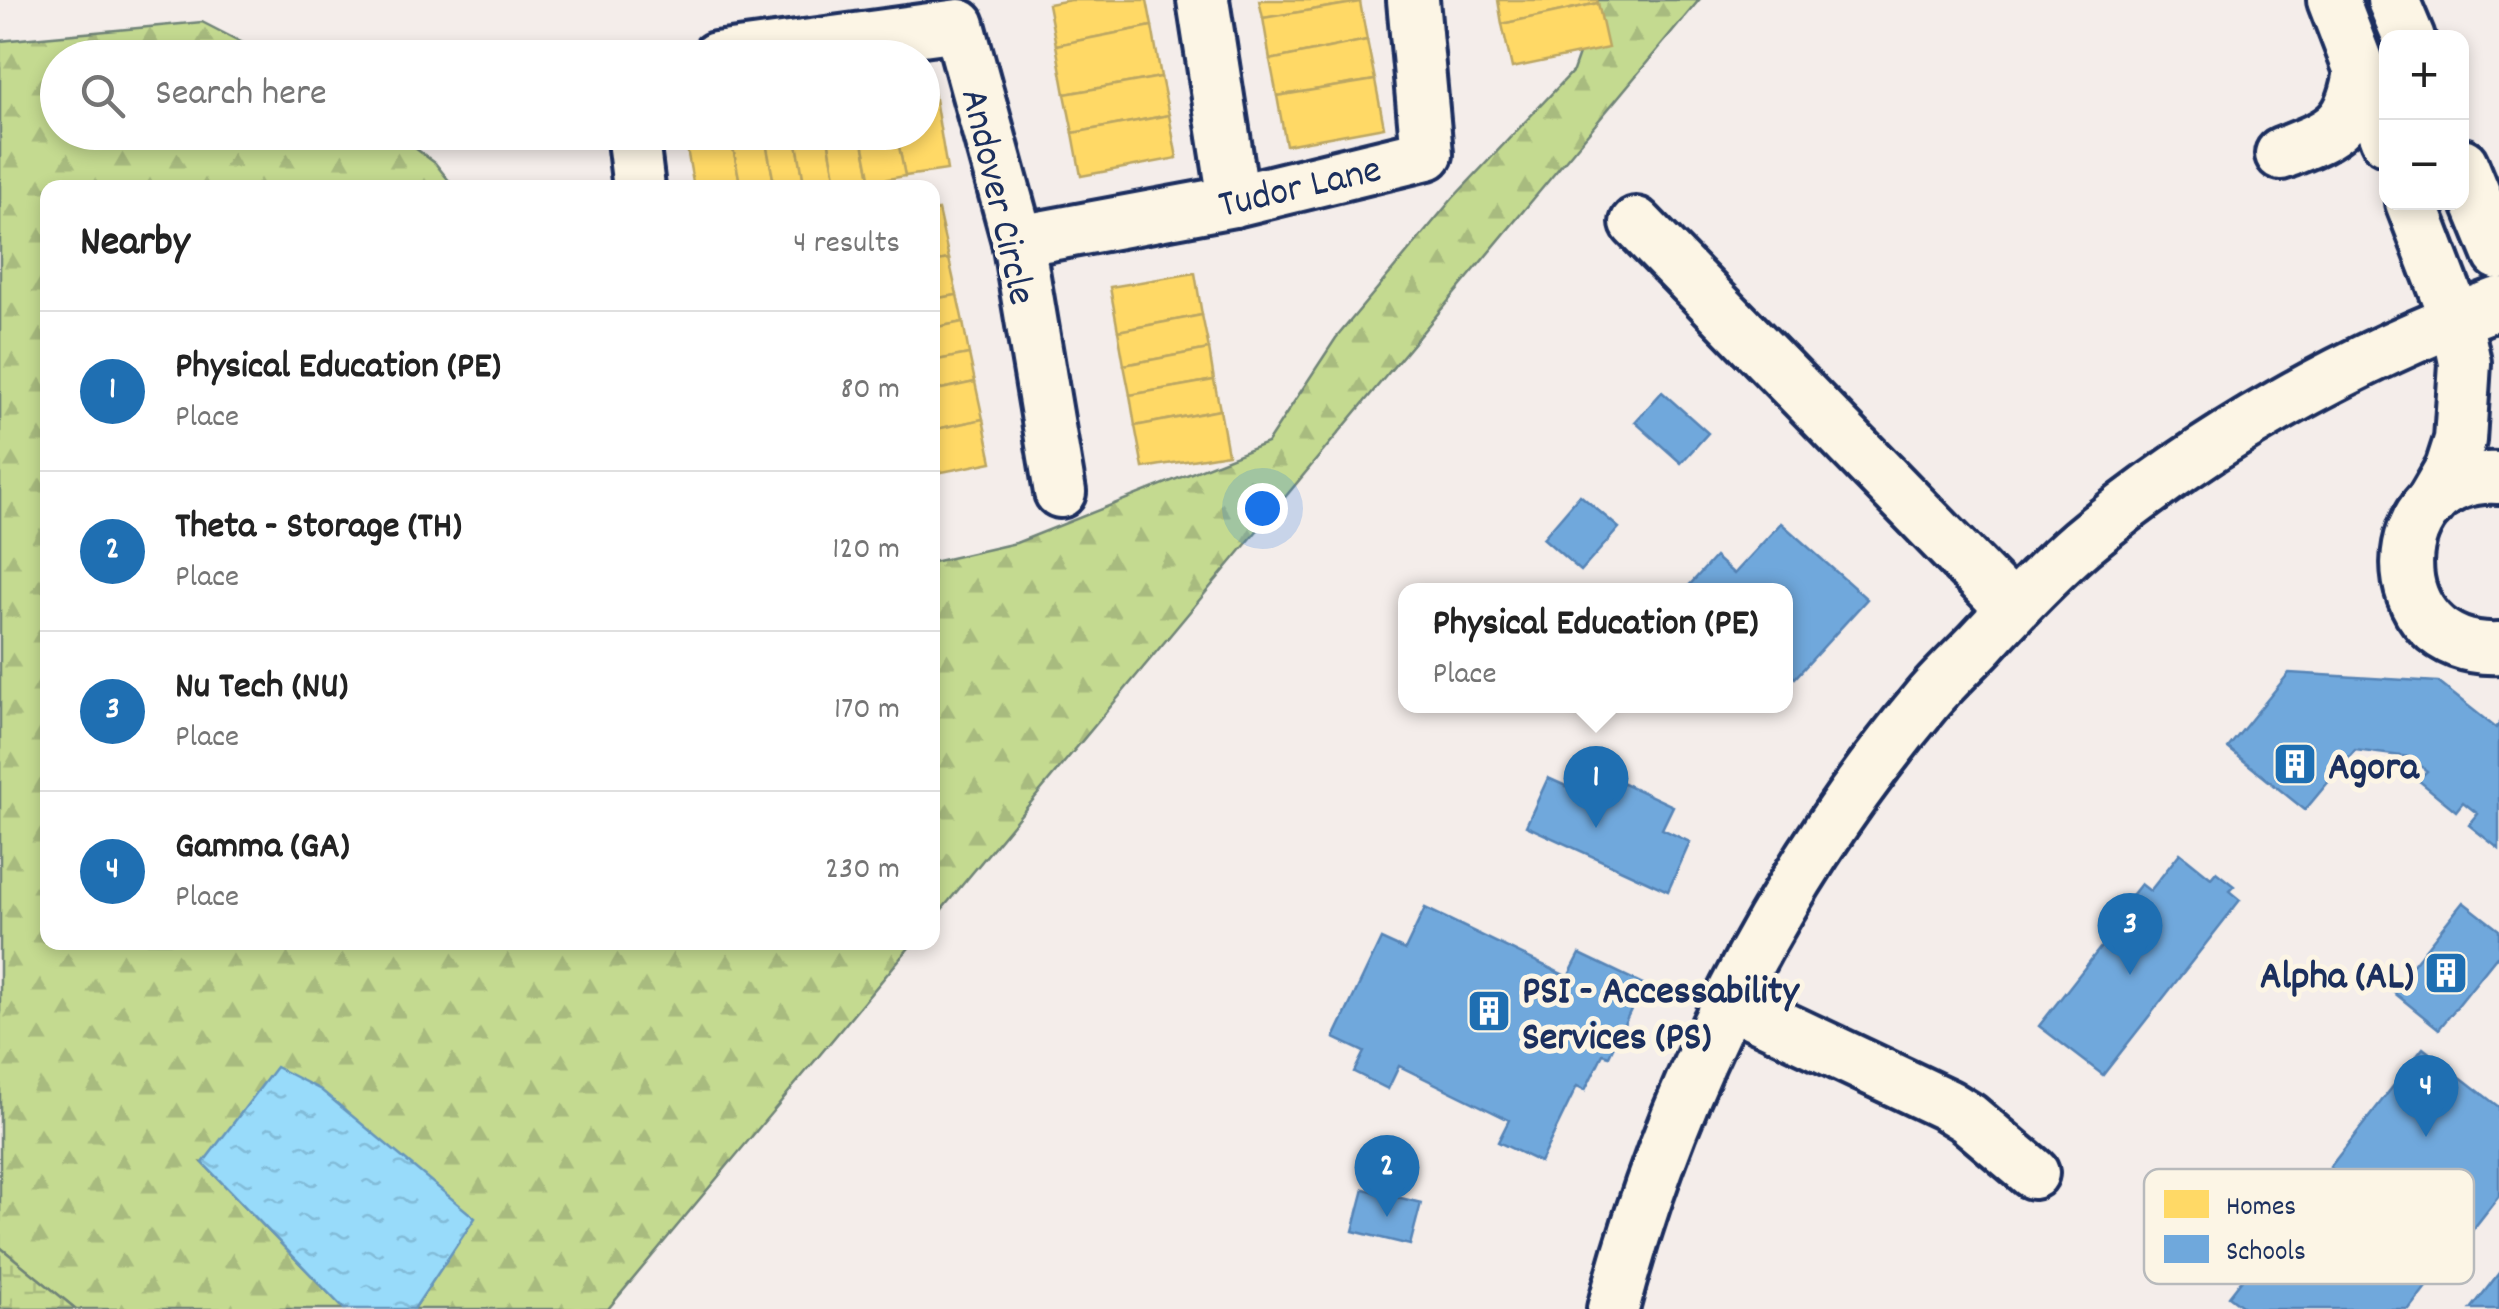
<!DOCTYPE html>
<meta charset="utf-8">
<style>
:root{--surface:#fff;--page:#f6f6f6;--text:#222;--muted:#767676;--line:#e0e0e0;--accent:#1f6fb2}
body{margin:0;font-family:Dekko,sans-serif;background:var(--page);color:var(--text)}
.controls{position:absolute;right:30px;top:30px;display:grid;overflow:hidden;border-radius:20px;box-shadow:0 5px 15px #0003}
.controls button{width:90px;height:90px;display:grid;place-items:center;padding:0;border:0;border-bottom:2px solid var(--line);background:var(--surface);color:var(--text);font:50px sans-serif}
.you{position:absolute;left:1262px;top:508px;width:35px;height:35px;margin:-25px;border:8px solid #fff;border-radius:50%;background:#1a73e8;box-shadow:0 0 0 15px #1a73e833}
.badge{display:grid;place-items:center;width:65px;height:65px;border-radius:50%;background:var(--accent);color:#fff;font-size:32px;font-weight:700}
.pin{position:absolute;translate:-50% -82px;filter:drop-shadow(0 2px 5px #0008)}
.pin::after{content:'';position:absolute;top:52px;width:35px;height:30px;background:inherit;clip-path:polygon(0 0,100% 0,50% 100%)}
.popup{position:absolute;left:1398px;top:583px;width:395px;height:130px;box-sizing:border-box;display:grid;place-content:center;border-radius:20px;background:var(--surface);filter:drop-shadow(0 2px 8px #0005);font-size:32px;white-space:nowrap;color:var(--muted)}
.popup b{font-size:38px;color:var(--text)}
.popup::after{content:'';position:absolute;left:50%;top:100%;margin-left:-20px;border:20px solid transparent;border-top-color:var(--surface)}
.list{margin:0;padding:0;list-style:none}
h2{display:flex;justify-content:space-between;align-items:center;height:130px;margin:0;padding:0 40px;font-size:42px}
h2 small{font-size:32px;font-weight:400;color:var(--muted)}
.list li{display:grid;grid-template-columns:65px 1fr auto;gap:30px;align-items:center;box-sizing:border-box;height:160px;padding:0 40px;border-top:2px solid var(--line)}
.list b{display:block;font-size:38px;white-space:nowrap}
.list p{margin:0;font-size:32px;white-space:nowrap;color:var(--muted)}
.list em{font-size:32px;font-style:normal;color:var(--muted)}
.icon{flex:none;width:55px;height:55px;fill:none;stroke:currentColor;stroke-width:2;stroke-linecap:round;stroke-linejoin:round}
.map{position:relative;flex:none;width:2499px;height:1309px;overflow:hidden}
.search{position:absolute;background:var(--surface);box-shadow:0 5px 15px #0003;left:40px;top:40px;width:900px;height:110px;display:flex;align-items:center;gap:25px;box-sizing:border-box;padding:0 35px;border-radius:55px;color:var(--muted);font-size:38px}
.panel{position:absolute;background:var(--surface);box-shadow:0 5px 15px #0003;left:40px;top:180px;width:900px;height:770px;border-radius:20px}
.map>svg:first-child{display:block}
</style>
<div class="map">
<svg width="2499" height="1309" viewBox="0 0 2499 1309">
<defs>
<pattern id="forest-firs" width="22" height="20" patternUnits="userSpaceOnUse" patternTransform="scale(2.5)"><rect width="22" height="20" fill="#c4da90"/><path d="M5 1l3.5 6h-7zM16 11l3.5 6h-7z" fill="#a8bb7f"/></pattern>
<pattern id="wetland-marsh" width="20" height="14" patternUnits="userSpaceOnUse" patternTransform="scale(2.5)"><rect width="20" height="14" fill="#c4da90"/><path d="M1 5h8M5 5V1M11 12h8M15 12V8" fill="none" stroke="#a8bb7f"/></pattern>
<pattern id="water-ripples" width="26" height="14" patternUnits="userSpaceOnUse" patternTransform="scale(2.5)"><rect width="26" height="14" fill="#98dbfa"/><path d="M2 4q2-2 4 0t4 0M15 11q2-2 4 0t4 0" fill="none" stroke="#82bcd9"/></pattern>
</defs>
<rect width="100%" height="100%" fill="#f4edea"/>
<filter id="ink" filterUnits="userSpaceOnUse"><feTurbulence type="fractalNoise" baseFrequency=".01" numOctaves="2"/><feDisplacementMap in="SourceGraphic" scale="20" xChannelSelector="R" yChannelSelector="G"/><feConvolveMatrix kernelMatrix="1 2 1 2 8 2 1 2 1" color-interpolation-filters="sRGB"/></filter>
<g filter="url(#ink)">
<!-- forest -->
<g fill="url(#forest-firs)" stroke="#708477" stroke-width="2.5">
<polygon points="1598,0 1699,0 933,920 933,562 1016,543 1267,443 1336,338 1453,198 1573,71"/>
<polygon points="202,22 270,57 58,58 58,132 395,133 435,163 454,187 48,188 48,942 913,943 608,1309 414,1309 474,1218 203,1163 344,1309 76,1309 0,1247 0,41"/>
</g>
<!-- wetland -->
<polygon fill="url(#wetland-marsh)" stroke="#708477" stroke-width="2.5" points="0,1247 76,1309 0,1309"/>
<!-- water -->
<polygon fill="url(#water-ripples)" stroke="#6696bc" stroke-width="2.5" points="276,1067 321,1090 475,1218 414,1309 344,1309 203,1163"/>
<!-- homes -->
<g fill="#ffd966" stroke="#bba664" stroke-width="2.5">
<polygon points="1071,0 1147,0 1152,26 1056,45 1048,4"/>
<polygon points="1259,0 1360,0 1360,2 1263,18"/>
<polygon points="1498,0 1597,0 1598,3 1502,24"/>
<polygon points="1360,2 1367,40 1270,60 1263,18"/>
<polygon points="1598,3 1608,48 1512,68 1502,24"/>
<polygon points="1152,26 1161,77 1065,94 1056,45"/>
<polygon points="1367,40 1375,80 1277,96 1270,60"/>
<polygon points="1161,77 1169,115 1073,133 1065,94"/>
<polygon points="1375,80 1384,127 1286,145 1277,96"/>
<polygon points="933,87 947,170 905,176 896,132 922,132 922,89"/>
<polygon points="1169,115 1177,158 1081,176 1073,133"/>
<polygon points="684,132 730,132 741,188 694,188"/>
<polygon points="730,132 764,132 775,188 741,188"/>
<polygon points="764,132 795,132 805,188 775,188"/>
<polygon points="795,132 827,132 837,188 805,188"/>
<polygon points="827,132 861,132 871,182 837,188"/>
<polygon points="861,132 896,132 905,176 871,182"/>
<polygon points="938,210 949,259 932,262 932,211"/>
<polygon points="949,259 957,295 932,299 932,262"/>
<polygon points="1195,273 1202,315 1118,331 1110,287"/>
<polygon points="957,295 963,322 932,328 932,299"/>
<polygon points="1202,315 1209,349 1124,365 1118,331"/>
<polygon points="963,322 969,354 932,361 932,328"/>
<polygon points="1209,349 1214,380 1130,395 1124,365"/>
<polygon points="969,354 975,382 932,391 932,361"/>
<polygon points="1214,380 1220,410 1135,426 1130,395"/>
<polygon points="975,382 983,419 932,430 932,391"/>
<polygon points="1220,410 1228,454 1143,468 1135,426"/>
<polygon points="983,419 992,462 932,474 932,430"/>
</g>
<!-- schools -->
<g fill="#6fa8dc" stroke="#5684b6" stroke-width="2.5">
<polygon points="1662,392 1708,433 1681,463 1635,422"/>
<polygon points="1580,495 1619,528 1581,571 1543,538"/>
<polygon points="1781,523 1867,599 1795,678 1786,670 1786,590 1685,590 1715,557 1734,574"/>
<polygon points="2289,673 2438,682 2496,728 2499,724 2499,849 2469,825 2478,814 2463,802 2456,811 2418,780 2427,771 2409,757 2355,750 2305,810 2228,748"/>
<polygon points="1587,766 1673,806 1662,829 1690,842 1668,891 1526,826 1548,778 1577,791"/>
<polygon points="2180,853 2211,878 2216,872 2234,886 2229,891 2240,900 2103,1075 2039,1026 2119,924 2113,919 2141,884 2150,891"/>
<polygon points="2463,902 2499,930 2499,954 2439,1029 2392,991"/>
<polygon points="1425,908 1568,977 1580,954 1643,984 1609,1056 1603,1054 1585,1090 1577,1086 1540,1162 1498,1142 1509,1120 1399,1066 1388,1089 1354,1072 1364,1052 1334,1038 1381,939 1405,950"/>
<polygon points="2423,1048 2499,1107 2499,1196 2449,1260 2330,1167"/>
<polygon points="2321,1178 2439,1270 2409,1309 2246,1309 2229,1296"/>
<polygon points="1364,1189 1421,1203 1410,1245 1353,1231"/>
<polygon points="2499,1273 2499,1309 2471,1309"/>
</g>
<g fill="none" stroke-linecap="round" stroke-linejoin="round">
<defs>
<g id="minor">
<polyline points="1203,0 1234,201"/>
<polyline points="2333,0 2386,139"/>
<polyline points="2393,0 2409,38"/>
<polyline points="716,58 959,25 1018,241 1060,492"/>
<polyline points="632,132 639,188"/>
<path d="M2281 154C2332 133 2351 130 2360 71"/>
<polyline points="2462,164 2499,254"/>
<polyline points="2411,202 2456,319 2465,363 2460,440 2451,468 2430,504"/>
<polyline points="1636,223 2012,609"/>
<polyline points="1018,241 1234,201 1427,154 1413,0"/>
<path d="M2499 478C2379 470 2374 654 2499 648"/>
<polyline points="1729,1002 1947,1105 1968,1118 2033,1173"/>
<path d="M1613 1309C1671 1088 1777 879 1924 703 1941 682 1962 663 1981 643 2013 608 2046 573 2082 542 2205 439 2349 359 2499 303"/>
</g>
</defs>
<!-- minor casing -->
<use href="#minor" stroke="#1b2f5e" stroke-width="58"/>
<!-- minor -->
<use href="#minor" stroke="#fcf5e5" stroke-width="50"/>
</g>
</g>
<!-- icons -->
<defs>
<symbol id="building-square" viewBox="-11 -11 22 22"><rect x="-9" y="-9" width="18" height="18" rx="4" fill="#1f6fb2" stroke="#fcf5e5"/><path d="M-4-6H4V6H1V3H-1V6H-4ZM-2.5-4.3h1.7v1.8h-1.7ZM.8-4.3h1.7v1.8H.8ZM-2.5-1h1.7V.8h-1.7ZM.8-1h1.7V.8H.8Z" fill="#fff"/></symbol>
</defs>
<g fill-rule="evenodd">
<use href="#building-square" x="2270" y="739" width="50" height="50"/>
<use href="#building-square" x="2421" y="948" width="50" height="50"/>
<use href="#building-square" x="1464" y="986" width="50" height="50"/>
</g>
<g text-anchor="middle" stroke-width="10" stroke-linejoin="round" paint-order="stroke">
<!-- street labels -->
<g font-size="40" fill="#1b2f5e" stroke="#fcf5e5">
<text transform="translate(1299 184) rotate(-13)" y="14">Tudor Lane</text>
<text transform="translate(1001 196) rotate(77)" y="14">Andover Circle</text>
</g>
<!-- poi labels -->
<g font-size="40" font-weight="bold" fill="#1b2f5e" stroke="#fcf5e5" text-anchor="start">
<text x="2328" y="778">Agora</text>
<text x="2414" y="987" text-anchor="end">Alpha (AL)</text>
<text x="1522" y="1002">PSI - Accessability<tspan x="1522" dy="46">Services (PS)</tspan></text>
</g>
</g>
<!-- legend -->
<rect x="2144" y="1169" width="330" height="115" rx="15" fill="#fcf5e5" stroke="#b8babc" stroke-width="2.5"/>
<rect x="2164" y="1190" width="45" height="28" fill="#ffd966"/>
<rect x="2164" y="1235" width="45" height="28" fill="#6fa8dc"/>
<g font-size="28" fill="#1b2f5e">
<text x="2226" y="1214">Homes</text>
<text x="2226" y="1259">Schools</text>
</g>
</svg>
<div class="controls">
<button>+</button>
<button>−</button>
</div>
<div class="you"></div>
<div class="pin badge" style="left:1596px;top:828px">1</div>
<div class="popup"><b>Physical Education (PE)</b>Place</div>
<div class="pin badge" style="left:1387px;top:1217px">2</div>
<div class="pin badge" style="left:2130px;top:975px">3</div>
<div class="pin badge" style="left:2426px;top:1137px">4</div>
<div class="search"><svg class="icon" aria-label="search" viewBox="0 0 24 24"><circle cx="10" cy="10" r="6"/><path d="M15 15l6 6"/></svg>Search here</div>
<section class="panel">
<h2>Nearby<small>4 results</small></h2>
<ul class="list">
<li><span class="badge">1</span><div><b>Physical Education (PE)</b><p>Place</p></div><em>80 m</em></li>
<li><span class="badge">2</span><div><b>Theta - Storage (TH)</b><p>Place</p></div><em>120 m</em></li>
<li><span class="badge">3</span><div><b>Nu Tech (NU)</b><p>Place</p></div><em>170 m</em></li>
<li><span class="badge">4</span><div><b>Gamma (GA)</b><p>Place</p></div><em>230 m</em></li>
</ul>
</section>
</div>
